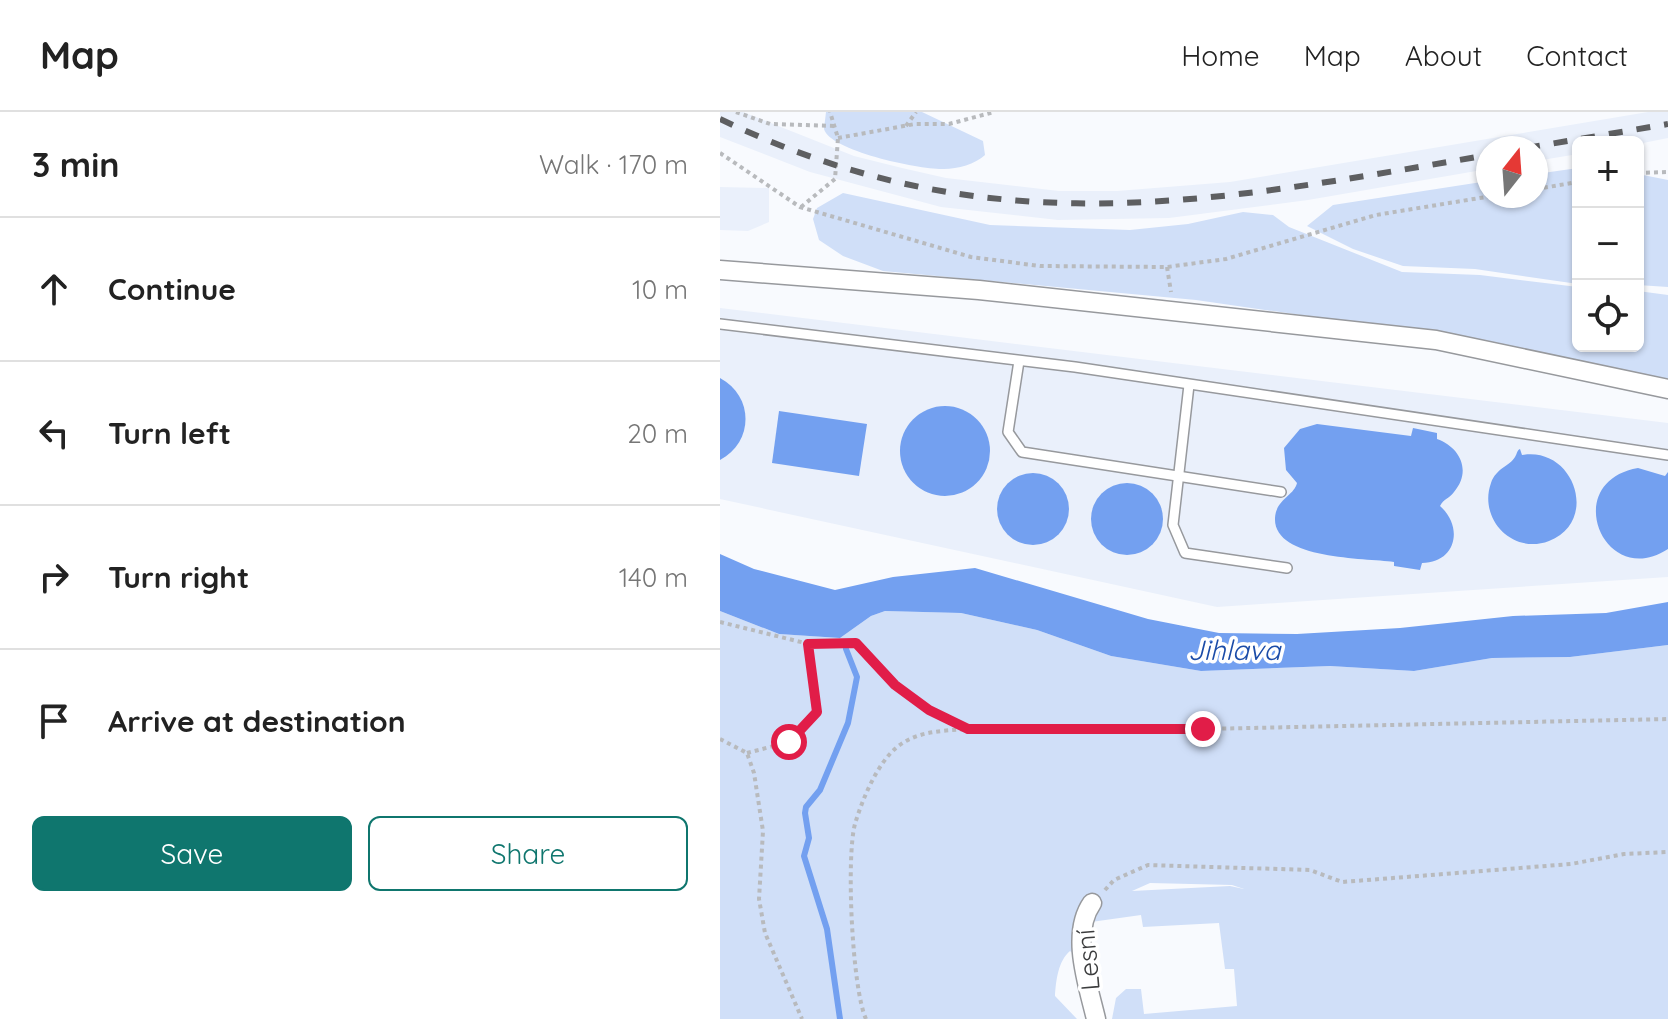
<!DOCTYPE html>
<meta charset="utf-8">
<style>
:root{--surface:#fff;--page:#f6f6f6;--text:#222;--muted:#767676;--line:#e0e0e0;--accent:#0f766e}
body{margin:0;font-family:Quicksand,sans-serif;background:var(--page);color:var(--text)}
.controls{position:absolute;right:24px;top:24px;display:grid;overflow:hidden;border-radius:12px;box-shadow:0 2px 6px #0004}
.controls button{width:72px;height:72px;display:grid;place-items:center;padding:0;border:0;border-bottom:2px solid var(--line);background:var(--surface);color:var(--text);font:40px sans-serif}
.compass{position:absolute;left:756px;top:24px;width:72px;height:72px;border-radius:50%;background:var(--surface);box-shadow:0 2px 6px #0004;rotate:17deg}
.stop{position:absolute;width:24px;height:24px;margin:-18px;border:6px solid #e11d48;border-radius:50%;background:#fff}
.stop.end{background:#e11d48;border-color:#fff;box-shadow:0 2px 8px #0008}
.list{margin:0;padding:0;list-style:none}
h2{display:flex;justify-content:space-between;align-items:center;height:104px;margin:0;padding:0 32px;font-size:34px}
h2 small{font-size:26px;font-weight:400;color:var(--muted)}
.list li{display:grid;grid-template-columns:52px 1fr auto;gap:24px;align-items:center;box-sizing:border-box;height:144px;padding:0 32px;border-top:2px solid var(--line)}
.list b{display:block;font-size:30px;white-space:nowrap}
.list em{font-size:26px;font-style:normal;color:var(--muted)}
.actions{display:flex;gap:16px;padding:24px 32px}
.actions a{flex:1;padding:18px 0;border:2px solid var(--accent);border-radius:12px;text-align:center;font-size:28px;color:var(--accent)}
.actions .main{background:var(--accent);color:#fff}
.icon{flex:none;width:44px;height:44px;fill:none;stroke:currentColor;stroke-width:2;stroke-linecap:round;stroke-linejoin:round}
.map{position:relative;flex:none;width:948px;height:907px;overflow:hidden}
header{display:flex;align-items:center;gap:48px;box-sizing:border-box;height:112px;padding:0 40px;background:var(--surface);border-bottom:2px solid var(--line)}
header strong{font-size:38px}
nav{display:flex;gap:44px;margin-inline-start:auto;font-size:28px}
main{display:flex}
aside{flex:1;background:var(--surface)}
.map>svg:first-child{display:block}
</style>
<header>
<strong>Map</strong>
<nav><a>Home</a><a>Map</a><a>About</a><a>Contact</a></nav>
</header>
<main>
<aside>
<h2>3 min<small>Walk · 170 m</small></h2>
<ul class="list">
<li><svg class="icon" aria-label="ahead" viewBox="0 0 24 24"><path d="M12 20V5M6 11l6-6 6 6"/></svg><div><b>Continue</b></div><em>10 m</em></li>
<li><svg class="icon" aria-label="left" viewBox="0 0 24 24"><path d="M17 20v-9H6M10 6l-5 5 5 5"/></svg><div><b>Turn left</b></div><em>20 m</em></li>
<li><svg class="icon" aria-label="right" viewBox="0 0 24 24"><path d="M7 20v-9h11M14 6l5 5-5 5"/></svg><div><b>Turn right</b></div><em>140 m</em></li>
<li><svg class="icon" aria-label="arrive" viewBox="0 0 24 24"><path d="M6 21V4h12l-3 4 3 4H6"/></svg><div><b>Arrive at destination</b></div></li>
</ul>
<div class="actions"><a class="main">Save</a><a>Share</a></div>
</aside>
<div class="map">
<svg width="948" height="907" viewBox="0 0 948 907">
<rect width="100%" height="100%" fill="#f8fafe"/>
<!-- built -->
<g fill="#eaf0fb">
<polygon points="0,0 23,0 134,44 182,56 226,66 339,79 397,79 510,70 928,0 948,0 948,26 918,32 858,30 858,42 816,49 816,36 768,36 768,57 588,88 449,106 338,108 221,95 90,60 0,25"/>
<polygon points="0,75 49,76 49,110 28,119 0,118"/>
<polygon points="0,196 948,311 948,465 497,495 0,387"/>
</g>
<!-- green -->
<g fill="#d0dff8" fill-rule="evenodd">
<path d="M106 0H202L263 29 265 43C255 52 238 57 224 57 201 58 110 39 104 17Z"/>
<polygon points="858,56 858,172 755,157 683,154 633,137 587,114 613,93 768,69 768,84 816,84 816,62"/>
<polygon points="918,62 948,68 948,175 918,173"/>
<polygon points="123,81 270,113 410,118 468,112 523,100 553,103 569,115 682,160 760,163 858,175 858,234 918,234 918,179 948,183 948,268 734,225 476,188 163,159 123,144 99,128 93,107 97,96"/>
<path d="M0 499 59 522 120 526 151 504 165 499 241 501 317 518 391 544 481 559 610 554 694 559 772 546 850 545 948 533V907H392L396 886 406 877H421L424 902 517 894 514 857H505L499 811 423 815 421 803 371 810 365 851 350 839C338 849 336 869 335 884L357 907H0ZM430 771 512 773 524 777 510 774 412 779Z"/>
</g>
<!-- water -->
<g fill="#73a0f0">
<path d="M0 266C34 284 34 330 0 348Z"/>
<circle cx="225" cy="339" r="45"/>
<polygon points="59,299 147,312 139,364 52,351"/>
<path d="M597 312 691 324 693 316 717 321V327C740 335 752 359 734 380 729 387 724 386 720 394 744 415 736 451 702 451L700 458 674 454V450C644 446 553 448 555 406 556 387 574 384 577 371L566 358 564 336 580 317Z"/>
<path d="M800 337 802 343C854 334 880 409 829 429 793 443 758 407 771 371 776 356 790 354 795 345 797 342 797 338 800 337Z"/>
<path d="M918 356 945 364 948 360V437C884 479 839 370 918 356Z"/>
<circle cx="313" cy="397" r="36"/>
<circle cx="407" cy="407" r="36"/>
<polygon points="0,442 34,457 115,478 173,465 255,456 428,507 499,521 577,522 680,516 793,504 886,501 948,490 948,533 850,545 772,546 694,559 610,554 481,559 391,544 317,518 241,501 165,499 151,504 120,526 59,522 0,499"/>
</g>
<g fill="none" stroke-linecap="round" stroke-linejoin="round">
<!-- stream -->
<polyline stroke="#73a0f0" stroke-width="6" points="120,907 107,817 84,744 89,726 85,701 86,695 100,678 128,611 137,565 126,537"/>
<defs>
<g id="lane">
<polyline points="0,212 355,255 948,343"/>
<polyline points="299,249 288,320 302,340 561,380"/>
<polyline points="469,273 453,413 465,441 567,456"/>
</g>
<g id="street">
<polyline points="0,158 259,178 716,228 948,277"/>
<path d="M372 791C350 822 368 873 376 907"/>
</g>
</defs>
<!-- lane casing -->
<use href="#lane" stroke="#97999d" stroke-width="12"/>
<!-- street casing -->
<use href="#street" stroke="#97999d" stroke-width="21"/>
<!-- path -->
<g stroke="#b8babd" stroke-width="4" stroke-dasharray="4 4" stroke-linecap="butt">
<polyline points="16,0 50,12 114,14"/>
<polyline points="186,14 196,0"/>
<polyline points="118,26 195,12 229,12 274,0"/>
<polyline points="0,41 80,95 251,145 320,154 447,155 506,147 656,103 772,84"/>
<polyline points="918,61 948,60"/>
<polyline points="816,77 858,70"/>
<polyline points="81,95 115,67 118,26 110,0"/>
<polyline points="447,155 451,180"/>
<polyline points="0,510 93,533 136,531 175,573 209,598 248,617 483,617 948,607"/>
<polyline points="0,627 27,641 34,661 43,719 39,787 45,821 82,907"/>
<polyline points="27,641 69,630 97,600 88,533"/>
<polyline points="385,778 394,768 428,753 590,758 622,770 851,752 904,742 948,740"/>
<path d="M146 907C132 877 126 744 135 712 142 688 157 652 176 636 196 619 221 619 246 617"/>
</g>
<!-- lane -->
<use href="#lane" stroke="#fff" stroke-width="9"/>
<!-- street -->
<use href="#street" stroke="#fff" stroke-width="18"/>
<!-- rail -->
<g stroke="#5e5f61" stroke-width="6" stroke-dasharray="14 14" stroke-linecap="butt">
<path d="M0 7C269 136 489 91 768 43"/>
<polyline points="806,36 948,12"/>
</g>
</g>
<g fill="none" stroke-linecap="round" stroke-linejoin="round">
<!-- route -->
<polyline stroke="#e11d48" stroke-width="10" points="69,630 97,600 88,532 136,531 175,573 209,598 248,617 483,617"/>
</g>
<g text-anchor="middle" stroke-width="7" stroke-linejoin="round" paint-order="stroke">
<!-- street labels -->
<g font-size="26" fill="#3c3d3e" stroke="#fff">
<text transform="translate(368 848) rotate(-95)" y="9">Lesní</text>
</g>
<!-- water labels -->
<g font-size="28" font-style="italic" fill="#1b4ca8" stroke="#fff">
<text x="514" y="548">Jihlava</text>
</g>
</g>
</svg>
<div class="controls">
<button>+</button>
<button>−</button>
<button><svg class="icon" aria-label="locate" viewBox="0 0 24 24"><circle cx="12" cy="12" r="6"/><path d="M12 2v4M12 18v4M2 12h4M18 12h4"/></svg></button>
</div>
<svg class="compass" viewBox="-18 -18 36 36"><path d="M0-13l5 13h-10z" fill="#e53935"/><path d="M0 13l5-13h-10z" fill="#767676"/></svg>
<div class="stop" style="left:69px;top:630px"></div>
<div class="stop end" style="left:483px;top:617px"></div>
</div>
</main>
